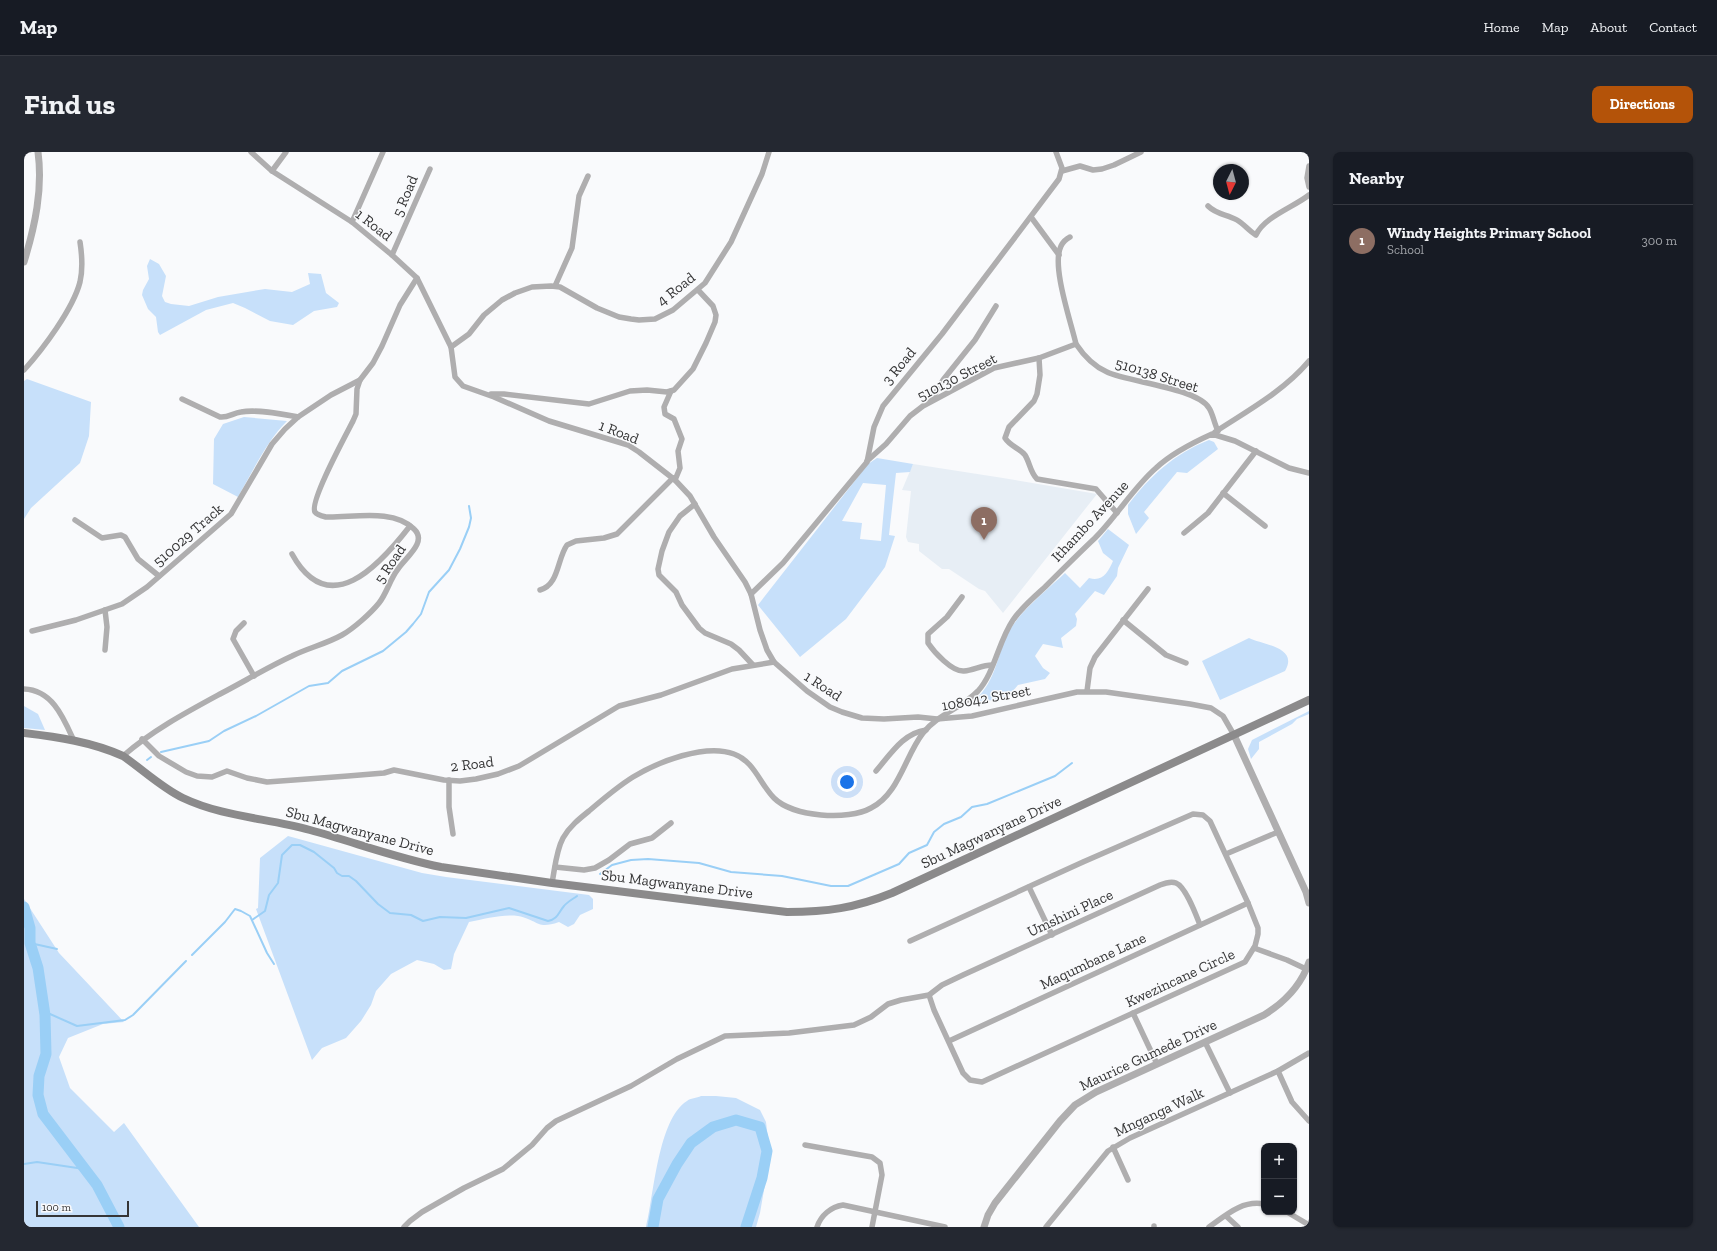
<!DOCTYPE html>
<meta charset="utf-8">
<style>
:root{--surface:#171b24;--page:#242831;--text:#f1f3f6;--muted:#9ea1a6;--line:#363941;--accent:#b45309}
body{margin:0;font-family:"Zilla Slab",serif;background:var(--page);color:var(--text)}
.controls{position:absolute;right:12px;bottom:12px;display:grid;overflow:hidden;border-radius:8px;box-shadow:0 1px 3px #0004}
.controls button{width:36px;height:36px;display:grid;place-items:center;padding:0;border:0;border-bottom:1px solid var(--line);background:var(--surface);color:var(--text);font:20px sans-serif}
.compass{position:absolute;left:1189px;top:12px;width:36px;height:36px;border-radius:50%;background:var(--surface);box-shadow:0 1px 3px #0004;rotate:186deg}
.scale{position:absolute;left:12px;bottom:10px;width:93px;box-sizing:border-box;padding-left:4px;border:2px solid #353536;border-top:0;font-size:11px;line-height:14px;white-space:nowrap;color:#353536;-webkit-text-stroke:3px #f9fafc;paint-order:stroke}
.you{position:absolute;left:823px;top:630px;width:14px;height:14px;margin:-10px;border:3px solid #fff;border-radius:50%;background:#1a73e8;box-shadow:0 0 0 6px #1a73e833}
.badge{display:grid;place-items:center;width:26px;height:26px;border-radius:50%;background:var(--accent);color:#fff;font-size:13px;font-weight:700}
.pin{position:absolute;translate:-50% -33px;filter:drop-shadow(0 1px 2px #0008)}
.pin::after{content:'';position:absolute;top:21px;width:14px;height:12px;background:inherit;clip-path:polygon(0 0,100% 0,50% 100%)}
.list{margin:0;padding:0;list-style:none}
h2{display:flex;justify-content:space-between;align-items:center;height:52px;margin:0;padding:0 16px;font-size:17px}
h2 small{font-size:13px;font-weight:400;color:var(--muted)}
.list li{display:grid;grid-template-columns:26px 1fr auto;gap:12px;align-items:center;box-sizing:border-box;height:72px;padding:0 16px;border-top:1px solid var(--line)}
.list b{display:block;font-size:15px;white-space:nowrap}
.list p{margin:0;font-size:13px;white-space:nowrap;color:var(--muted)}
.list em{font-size:13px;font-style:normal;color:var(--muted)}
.map{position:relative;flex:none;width:1285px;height:1075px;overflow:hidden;border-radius:8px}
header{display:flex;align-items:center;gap:24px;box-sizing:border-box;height:56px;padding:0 20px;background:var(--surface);border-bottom:1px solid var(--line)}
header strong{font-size:19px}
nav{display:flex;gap:22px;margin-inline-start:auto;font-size:14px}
.intro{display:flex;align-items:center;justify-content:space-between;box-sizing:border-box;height:96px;padding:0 24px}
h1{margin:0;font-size:28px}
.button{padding:10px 18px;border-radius:8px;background:var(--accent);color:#fff;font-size:14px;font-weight:700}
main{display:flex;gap:24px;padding:0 24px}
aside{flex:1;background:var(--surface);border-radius:8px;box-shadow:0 1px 3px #0004}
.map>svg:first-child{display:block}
</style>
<header>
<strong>Map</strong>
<nav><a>Home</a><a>Map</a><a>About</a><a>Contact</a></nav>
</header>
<div class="intro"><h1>Find us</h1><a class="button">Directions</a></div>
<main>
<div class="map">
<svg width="1285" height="1075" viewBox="0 0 1285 1075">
<rect width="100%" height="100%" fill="#f9fafc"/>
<!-- built -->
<polygon fill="#e7eef5" points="889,312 979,326 1073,342 979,461 961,439 955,437 925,417 918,417 895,399 895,392 884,390 882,385 887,339 878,338"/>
<!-- green -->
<g fill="#c7e0fa" fill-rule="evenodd">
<polygon points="126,107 135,112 142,124 138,144 141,150 147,152 165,154 194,145 241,137 268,140 286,132 284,121 297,122 302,141 315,151 313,155 290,159 269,173 246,169 221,156 209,151 182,158 136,183 134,180 132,165 124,157 118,143 119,138 125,127 123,114"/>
<polygon points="3,227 67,250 65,284 56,311 7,356 0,367 0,229"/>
<path d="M220 265 263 269C242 290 229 319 214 345L189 332 190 287 199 272Z"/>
<path d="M1185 288 1190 290 1194 297 1163 321 1153 320 1120 360 1125 366 1112 382 1104 362V353C1126 324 1150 302 1185 288Z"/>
<path d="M853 306 889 312 886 320 872 321 865 383 871 384 861 415 856 422 822 467 776 505 734 453 844 312ZM839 331 862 333 857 389 836 387 838 371 818 369Z"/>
<path d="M1084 377 1105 393 1094 416 1093 424 1080 443 1071 439 1051 462 1053 467 1052 474 1037 486 1039 496 1019 492 1011 504 1019 516 1026 521 1021 527 994 533 983 546 972 548 950 549C974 528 972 501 987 476 998 458 1026 435 1041 421L1056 436 1065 426C1079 430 1084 420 1089 409L1079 401 1074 389Z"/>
<path d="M1225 486C1239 493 1275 495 1261 519L1196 548 1178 509Z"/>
<polygon points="0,554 14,562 21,578 0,576"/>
<polygon points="1285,559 1285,562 1273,567 1268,572 1235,590 1235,597 1227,607 1224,597 1228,588"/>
<path d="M264 684 398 721 422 725 565 743 569 747V757L556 763 550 772 544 775 535 770C512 778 515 768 494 764 478 762 461 767 445 770L430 802 427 817 420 818 410 812 393 808 367 822 352 839 347 853 337 869 322 886 298 896 288 908 232 757 234 756 236 706Z"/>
<polygon points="0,747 35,801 100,870 79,872 44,886 35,905 46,936 90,980 100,971 175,1075 0,1075"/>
<path d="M677 944H692L712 946 736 958 742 970 746 1003 736 1061 732 1075H622C630 1043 634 967 663 949 666 946 673 946 677 944Z"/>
</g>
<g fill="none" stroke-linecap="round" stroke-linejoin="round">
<!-- stream -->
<g stroke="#9acff6" stroke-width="2">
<polyline points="137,600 185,589 200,579 232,564 285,534 304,531 318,519 359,499 382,480 389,472 397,462 405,440 425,418 436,397 445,375 447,366 445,354"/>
<polyline points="123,608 127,605"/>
<polyline points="576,722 588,713 607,708 624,707 675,711 707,720 758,724 807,734 824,734 875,712 885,701 903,693 910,680 920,672 937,665 948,655 963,652 1031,624 1048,611"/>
<path d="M228 768 241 759 245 743 254 731 258 703 268 693H276L290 700 310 716 313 721 318 724H325L332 729 354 752 366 761 387 763 399 769 416 765 442 766 485 756 524 769C534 767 534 761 540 754 543 750 549 747 553 744"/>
<polyline points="6,791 33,797"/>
<polyline points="168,803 201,770 211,757 217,759 226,764 243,801 250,812"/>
<polyline points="21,863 26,862 53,874 101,868 109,863 162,809"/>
<polyline points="0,1012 13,1010 60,1017"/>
</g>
<!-- river -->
<g stroke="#9acff6" stroke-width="11">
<polyline points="0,755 6,776 6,791 14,816 21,863 22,902 15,924 14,943 19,962 73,1033 95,1075"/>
<polyline points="629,1075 634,1047 653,1012 667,991 689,975 712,968 736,975 743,999 738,1026 722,1075"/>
</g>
<!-- minor -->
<g stroke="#afaeaf" stroke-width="5.5">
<polyline points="227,0 248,19 328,70 368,103 393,126 427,195 431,225 439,234 470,245 525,269 604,293 615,300 651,328 666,344 690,385 721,430 727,442 736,478 743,498 750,510 783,539 806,555 818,560 838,566 860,567 894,565 913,567 948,564 1053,540 1082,540 1166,552 1187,556 1199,564 1210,583"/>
<polyline points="1285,14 1283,26 1285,35"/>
<polyline points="248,19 262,0"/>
<polyline points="1038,19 1056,14 1069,18 1078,17 1090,13 1117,0"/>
<path d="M1184 54C1193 63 1203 62 1213 68 1220 72 1225 79 1232 83 1240 65 1270 55 1285 43"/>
<polyline points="1007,65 1035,103"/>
<polyline points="328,70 359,0"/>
<path d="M1046 85C1042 87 1039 90 1037 94 1027 113 1047 170 1052 192 1060 204 1069 214 1083 220 1104 230 1173 236 1185 256 1189 262 1190 271 1194 279"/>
<polyline points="368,103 406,17"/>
<polyline points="531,134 548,96 555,44 564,24"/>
<polyline points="427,195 445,182 460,163 478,148 491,141 508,135 527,134 536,135 573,156 595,165 607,167 615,168 631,167 649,158 681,131 707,90 738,22 745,0"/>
<path d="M1015 206 1016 223 1013 242 1010 249 985 275 981 286C986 294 995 296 1001 303 1006 311 1006 320 1013 327L1072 337 1093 361"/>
<path d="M0 218C19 197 49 157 56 130 59 117 58 103 56 90"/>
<polyline points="647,239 640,255 641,262 650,267 658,287 654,299 656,316 651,328"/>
<polyline points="467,242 480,242 565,252 606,239 623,238 643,240 650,238 669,217 682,191 691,170 692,163 689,154 674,138"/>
<path d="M158 247 196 265C204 266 209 261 217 260 233 257 258 262 274 265"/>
<polyline points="907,249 919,228 951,188 972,154"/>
<path d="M1191 280C1223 259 1260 239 1285 209"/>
<polyline points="843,309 862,292 886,264 899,254 970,216 1015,206 1052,192"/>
<polyline points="1199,341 1241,374"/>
<polyline points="671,352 656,364 645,380 638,399 634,417 635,423 652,440 658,453 675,476 681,481 707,492 715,498 729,513"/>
<polyline points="51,368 78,386 97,383 101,385 114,407 135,424"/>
<polyline points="1160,381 1184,361 1232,299"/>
<path d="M268 402C305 469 355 414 386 374"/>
<path d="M516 438C535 433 533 407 543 393L552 389 580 386 593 382 649 326"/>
<polyline points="727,442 759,411 843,310 850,275 859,254 918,182 1035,27 1038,16 1032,0"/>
<path d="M938 445 923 465 904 482V491C910 500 928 520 940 519 950 518 958 513 968 513"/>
<polyline points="81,458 83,475 81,498"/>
<polyline points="1099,468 1142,503 1162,511"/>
<polyline points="220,471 212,479 209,487 230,524"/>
<polyline points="8,479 52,468 98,452 123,435 207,362 248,292 261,277 274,265 307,243 336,228"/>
<path d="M0 537C29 538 40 567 50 589"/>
<polyline points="1063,539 1066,516 1071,505 1124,437"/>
<polyline points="118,587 135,604 162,620 173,624 188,625 203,619 223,626 243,630 324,624 360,621 370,618 420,628 436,629 452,627 474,622 495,614 595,554 637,543 708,517 750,510"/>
<path d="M99 604C129 578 163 560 198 541 221 529 244 515 268 504 284 496 302 492 318 483 329 477 347 461 355 451 363 441 366 427 374 417 381 406 404 390 390 377 369 356 328 366 302 365 298 364 293 363 291 360 285 350 323 281 329 269L332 262 333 237 336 228 349 211 358 194 376 153 393 126"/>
<path d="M852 619C866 603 879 581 902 578"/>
<polyline points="425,628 425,655 429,682"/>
<polyline points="1202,702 1254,680"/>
<polyline points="531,715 560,718 571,716 585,708 606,692 628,686 647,671"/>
<path d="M528 731C531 716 532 699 539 686 545 675 555 667 565 659 579 647 593 635 609 625 634 610 681 591 710 602 730 609 736 632 750 646 769 665 824 669 847 656 875 642 881 604 899 581 914 562 938 556 954 539 971 520 974 490 989 468 998 455 1010 445 1021 435 1038 418 1054 402 1071 386 1093 364 1109 336 1132 316 1148 301 1168 291 1188 282L1211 289 1265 316 1285 321"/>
<polyline points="1005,735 1028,783"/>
<polyline points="886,789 1059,710 1169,662 1179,663 1186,669 1224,751 1234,776 1234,782 1231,794 1221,810 958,930 946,928 939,921 910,858 905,843"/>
<polyline points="1230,796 1263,808 1282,817"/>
<polyline points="1109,861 1133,912"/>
<polyline points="925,889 1224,751"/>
<polyline points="1181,890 1206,941"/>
<polyline points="1254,919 1268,950 1285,969"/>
<polyline points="781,993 848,1005 856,1011 858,1023 848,1075"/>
<polyline points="1089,995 1104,1028"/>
<polyline points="1263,1060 1285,1073"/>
<polyline points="1202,1064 1214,1075"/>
<polyline points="1130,1074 1130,1075"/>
<path d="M380 1075 386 1069 398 1060 440 1036 479 1017 508 993 523 976 532 969 607 934 653 907 701 884 765 881 830 873 847 865 864 852 877 848 905 843 918 833 939 823 1136 733C1141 731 1147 729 1152 731 1162 735 1172 763 1176 773"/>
<path d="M793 1075C797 1063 807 1055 819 1053L921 1075"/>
<polyline points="1022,1075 1084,999 1106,986 1254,919 1285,901"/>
<path d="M1185 1075C1202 1063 1218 1048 1240 1052"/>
</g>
<!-- tertiary -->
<g stroke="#afaeaf" stroke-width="7">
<path d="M0 110C11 74 19 37 14 0"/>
<polyline points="1210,583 1282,740 1285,751"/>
<path d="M960 1075 964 1063 971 1051 1036 969 1051 953 1072 940 1240 863C1261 850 1277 834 1285 810"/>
</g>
<!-- secondary -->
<path stroke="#8b8a8b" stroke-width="8" d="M0 581C34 585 68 590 99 604 118 617 138 636 159 646 199 665 243 666 286 678 330 690 372 706 417 715L528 731 763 760C803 760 831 756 868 741L1285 548"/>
</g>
<g text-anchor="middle" stroke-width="3" stroke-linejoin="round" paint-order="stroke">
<!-- street labels -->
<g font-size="15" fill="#353536" stroke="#f9fafc">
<text transform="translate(381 44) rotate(-67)" y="5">5 Road</text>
<text transform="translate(350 73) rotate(38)" y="5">1 Road</text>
<text transform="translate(652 137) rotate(-38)" y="5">4 Road</text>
<text transform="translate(875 214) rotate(-50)" y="5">3 Road</text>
<text transform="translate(1133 223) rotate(17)" y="5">510138 Street</text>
<text transform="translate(933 225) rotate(-27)" y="5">510130 Street</text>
<text transform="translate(595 280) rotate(21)" y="5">1 Road</text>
<text transform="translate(1066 369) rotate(-47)" y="5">Ithambo Avenue</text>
<text transform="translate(164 383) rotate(-41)" y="5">510029 Track</text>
<text transform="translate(366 412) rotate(-56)" y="5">5 Road</text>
<text transform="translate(799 534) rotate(33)" y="5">1 Road</text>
<text transform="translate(962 546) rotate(-10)" y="5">108042 Street</text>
<text transform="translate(448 612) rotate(-7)" y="5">2 Road</text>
<text transform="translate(336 679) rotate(15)" y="5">Sbu Magwanyane Drive</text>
<text transform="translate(967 680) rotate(-25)" y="5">Sbu Magwanyane Drive</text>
<text transform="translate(653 732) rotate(7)" y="5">Sbu Magwanyane Drive</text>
<text transform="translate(1046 761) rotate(-25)" y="5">Umshini Place</text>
<text transform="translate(1069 809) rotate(-25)" y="5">Maqumbane Lane</text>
<text transform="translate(1156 826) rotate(-25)" y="5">Kwezincane Circle</text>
<text transform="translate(1124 903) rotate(-25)" y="5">Maurice Gumede Drive</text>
<text transform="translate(1135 960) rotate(-25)" y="5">Mnganga Walk</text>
</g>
</g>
</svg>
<div class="controls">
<button>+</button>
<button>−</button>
</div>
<svg class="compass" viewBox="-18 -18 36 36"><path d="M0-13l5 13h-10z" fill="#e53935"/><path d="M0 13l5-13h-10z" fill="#9ea1a6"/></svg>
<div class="scale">100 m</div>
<div class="you"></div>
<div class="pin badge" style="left:960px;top:388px;background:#8d6e63">1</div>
</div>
<aside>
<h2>Nearby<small></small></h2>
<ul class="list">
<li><span class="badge" style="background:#8d6e63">1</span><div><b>Windy Heights Primary School</b><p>School</p></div><em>300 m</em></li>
</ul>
</aside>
</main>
